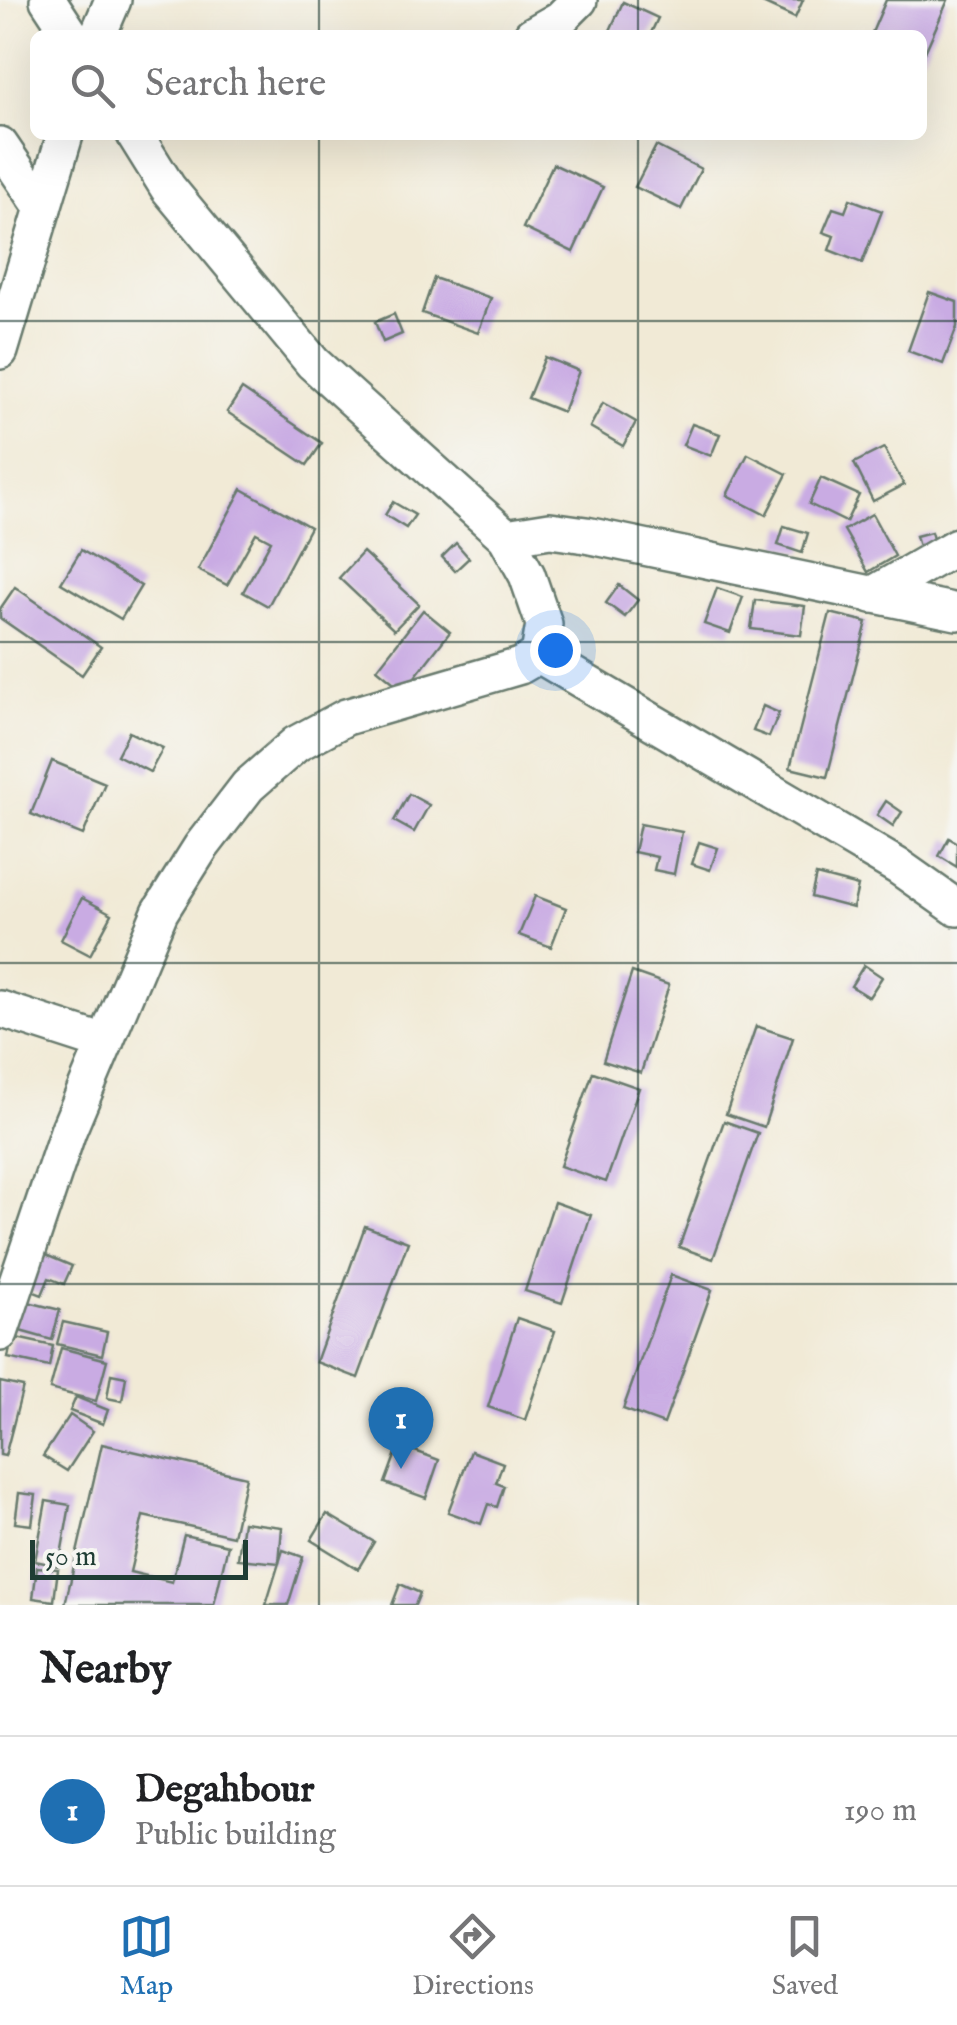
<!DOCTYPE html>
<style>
:root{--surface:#fff;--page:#f6f6f6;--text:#202124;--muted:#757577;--line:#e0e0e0;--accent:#1f6fb2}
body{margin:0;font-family:"IM FELL English",serif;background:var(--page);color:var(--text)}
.scale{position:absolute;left:30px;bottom:25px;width:218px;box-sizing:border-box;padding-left:10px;border:5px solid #1f3d34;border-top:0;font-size:28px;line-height:35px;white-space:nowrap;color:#1f3d34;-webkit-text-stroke:8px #f6f6f2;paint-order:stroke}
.you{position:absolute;left:555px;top:650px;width:35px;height:35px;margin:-25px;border:8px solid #fff;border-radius:50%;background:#1a73e8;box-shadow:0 0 0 15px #1a73e833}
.badge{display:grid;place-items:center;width:65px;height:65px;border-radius:50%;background:var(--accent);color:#fff;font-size:32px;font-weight:700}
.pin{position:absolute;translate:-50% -82px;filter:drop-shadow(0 2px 5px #0008)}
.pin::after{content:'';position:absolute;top:52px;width:35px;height:30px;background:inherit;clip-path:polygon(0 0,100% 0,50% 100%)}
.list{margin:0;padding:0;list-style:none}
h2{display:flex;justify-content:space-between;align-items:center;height:130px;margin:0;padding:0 40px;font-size:42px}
h2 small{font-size:32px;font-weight:400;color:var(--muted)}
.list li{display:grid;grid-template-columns:65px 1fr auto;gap:30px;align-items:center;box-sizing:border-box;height:150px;padding:0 40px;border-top:2px solid var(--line)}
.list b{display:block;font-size:38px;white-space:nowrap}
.list p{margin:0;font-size:32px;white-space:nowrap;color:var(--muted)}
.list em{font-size:32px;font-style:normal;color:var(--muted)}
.icon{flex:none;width:55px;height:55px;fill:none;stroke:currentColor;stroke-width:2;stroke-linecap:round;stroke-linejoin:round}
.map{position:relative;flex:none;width:957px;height:1605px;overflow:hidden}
.search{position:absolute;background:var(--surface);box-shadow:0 10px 40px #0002;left:30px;right:30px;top:30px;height:110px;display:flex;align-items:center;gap:25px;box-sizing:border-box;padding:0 35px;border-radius:15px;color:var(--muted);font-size:38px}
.sheet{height:280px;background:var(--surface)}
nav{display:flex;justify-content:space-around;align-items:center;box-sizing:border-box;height:140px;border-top:2px solid var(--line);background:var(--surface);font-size:28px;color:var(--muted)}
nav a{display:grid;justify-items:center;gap:5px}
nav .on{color:var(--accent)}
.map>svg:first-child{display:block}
</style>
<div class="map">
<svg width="957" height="1605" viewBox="0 0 957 1605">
<rect width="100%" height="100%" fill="#f6f6f2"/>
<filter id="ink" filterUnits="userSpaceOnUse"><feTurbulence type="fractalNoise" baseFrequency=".01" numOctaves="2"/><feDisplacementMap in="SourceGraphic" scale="20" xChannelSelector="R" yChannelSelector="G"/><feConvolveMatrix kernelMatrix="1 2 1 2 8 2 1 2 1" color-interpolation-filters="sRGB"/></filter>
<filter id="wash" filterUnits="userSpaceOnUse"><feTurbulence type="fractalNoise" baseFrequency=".0048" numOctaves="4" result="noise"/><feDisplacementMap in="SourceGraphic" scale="40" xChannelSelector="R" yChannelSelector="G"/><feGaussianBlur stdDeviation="2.25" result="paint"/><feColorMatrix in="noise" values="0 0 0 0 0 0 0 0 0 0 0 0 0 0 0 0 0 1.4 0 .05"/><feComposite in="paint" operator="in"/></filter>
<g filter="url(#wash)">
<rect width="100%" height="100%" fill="#f1ead6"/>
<g id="blocks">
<!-- building -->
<g fill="#c9abe3">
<polygon points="756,0 803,0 795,18"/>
<polygon points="886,0 948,0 922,59 922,35 871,35"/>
<polygon points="623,2 658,18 650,35 608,35"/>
<polygon points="656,146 701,169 681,209 635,187"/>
<polygon points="553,164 603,187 573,252 523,228"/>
<polygon points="850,199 882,211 862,263 829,250 834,236 823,232 833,208 845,212"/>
<polygon points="434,278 491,298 478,333 422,313"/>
<polygon points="929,292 957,302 957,327 943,364 908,351"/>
<polygon points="394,314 402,334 383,342 375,322"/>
<polygon points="545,357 579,371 563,412 528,398"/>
<polygon points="242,389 322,443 307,465 227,412"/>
<polygon points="603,403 636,422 623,446 590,427"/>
<polygon points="692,424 720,434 711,456 683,445"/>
<polygon points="884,448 904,485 873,501 854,463"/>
<polygon points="748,454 787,474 766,515 727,495"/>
<polygon points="821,478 859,495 846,522 809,504"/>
<polygon points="242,489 310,527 268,606 243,592 271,541 256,533 227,585 198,570"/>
<polygon points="393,502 415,515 406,528 385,515"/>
<polygon points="872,514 895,556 868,572 844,530"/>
<polygon points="784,526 808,533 802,553 778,545"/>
<polygon points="931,532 935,546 920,550 916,536"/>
<polygon points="456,543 469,558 455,571 442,557"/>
<polygon points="81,550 141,586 121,619 61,583"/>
<polygon points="363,552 419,604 394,630 339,578"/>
<polygon points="619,585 638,600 625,617 606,603"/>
<polygon points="15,587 101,647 82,675 0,618 0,609"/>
<polygon points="717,588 743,597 730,633 704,624"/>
<polygon points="755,600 805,606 801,635 751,629"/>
<polygon points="423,610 450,632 404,691 377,669"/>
<polygon points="830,613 867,622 827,777 790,768"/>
<polygon points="763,706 779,713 769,737 753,731"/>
<polygon points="129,732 163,748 150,772 117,755"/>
<polygon points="52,761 105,783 83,835 31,814"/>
<polygon points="409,794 429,805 414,832 394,821"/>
<polygon points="886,801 902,812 893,826 877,815"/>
<polygon points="640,824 682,832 674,874 654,870 657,857 634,852"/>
<polygon points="949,838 957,843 957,867 939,856"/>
<polygon points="699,842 718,848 710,870 692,864"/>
<polygon points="816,875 858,886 853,908 811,897"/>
<polygon points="535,896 566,908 551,947 519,935"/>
<polygon points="82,898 112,914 90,955 61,940"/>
<polygon points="864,965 882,977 869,997 851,986"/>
<polygon points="632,972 669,985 641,1073 603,1061"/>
<polygon points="756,1026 793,1038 764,1127 726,1114"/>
<polygon points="593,1072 639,1088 606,1182 560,1166"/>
<polygon points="724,1121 758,1133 713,1259 679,1247"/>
<polygon points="554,1202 591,1215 562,1303 525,1291"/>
<polygon points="365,1226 408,1242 358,1378 316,1362"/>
<polygon points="34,1250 72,1266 64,1284 49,1278 42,1295 19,1286"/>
<polygon points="671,1275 712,1290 664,1424 623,1409"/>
<polygon points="20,1300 60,1310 52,1340 13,1329"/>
<polygon points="517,1318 555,1331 525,1420 488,1407"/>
<polygon points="63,1322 107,1332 102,1355 57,1344"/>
<polygon points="12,1337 53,1346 49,1367 8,1358"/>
<polygon points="61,1348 107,1360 96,1401 50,1389"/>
<polygon points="111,1374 126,1377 122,1401 107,1398"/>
<polygon points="0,1382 23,1387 5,1456 0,1455"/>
<polygon points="76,1397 108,1410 103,1424 70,1411"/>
<polygon points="70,1415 93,1431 67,1471 43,1456"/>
<polygon points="102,1444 246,1477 233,1536 143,1516 130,1572 172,1582 184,1535 228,1545 214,1605 65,1605"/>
<polygon points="399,1445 439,1460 426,1498 385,1483"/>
<polygon points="471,1451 503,1463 496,1483 504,1486 497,1507 488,1504 481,1524 448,1512"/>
<polygon points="19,1493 36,1495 32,1525 15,1523"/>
<polygon points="46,1501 70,1505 59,1566 35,1561"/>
<polygon points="327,1514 374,1542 358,1569 311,1540"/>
<polygon points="243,1522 282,1527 279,1563 238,1559"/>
<polygon points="283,1550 303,1557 288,1605 266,1605"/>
<polygon points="37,1567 58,1569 54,1601 33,1598"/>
<polygon points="400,1584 420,1593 415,1605 392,1605"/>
</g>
</g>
</g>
<g filter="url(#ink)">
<use href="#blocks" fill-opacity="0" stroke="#687a6d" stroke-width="2.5"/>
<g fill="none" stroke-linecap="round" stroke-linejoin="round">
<defs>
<g id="minor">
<polyline points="48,0 71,35"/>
<polyline points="98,35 113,0"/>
<polyline points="532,35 560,19 579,0"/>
<polyline points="135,135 168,188 313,363 506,537 527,575 544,624 539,655"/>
<polyline points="0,145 43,208"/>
<polyline points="0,351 65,135"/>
<polyline points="506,537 550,530 586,535 957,612"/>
<polyline points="872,595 957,546"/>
<polyline points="539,655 899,867 957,908"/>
<polyline points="0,1009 105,1043"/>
<polyline points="0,1333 68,1131 160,912 201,847 248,786 296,744 346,717 520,666 539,655"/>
</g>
</defs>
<!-- minor casing -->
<use href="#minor" stroke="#687a6d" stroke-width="40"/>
<!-- minor -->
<use href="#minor" stroke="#fff" stroke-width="35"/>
</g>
</g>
<!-- grid -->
<path fill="none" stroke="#1f3d34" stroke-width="2.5" stroke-opacity="0.55" d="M319 0V35M638 0V35M319 135V1605M638 135V1605M0 321H957M0 642H957M0 963H957M0 1284H957"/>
</svg>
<div class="scale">50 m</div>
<div class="you"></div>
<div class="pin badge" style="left:401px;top:1469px">1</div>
<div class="search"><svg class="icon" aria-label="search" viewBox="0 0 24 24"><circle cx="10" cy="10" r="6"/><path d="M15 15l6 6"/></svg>Search here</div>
</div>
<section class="sheet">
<h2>Nearby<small></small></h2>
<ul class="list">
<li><span class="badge">1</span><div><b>Degahbour</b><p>Public building</p></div><em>190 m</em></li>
</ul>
</section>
<nav>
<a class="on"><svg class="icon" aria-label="map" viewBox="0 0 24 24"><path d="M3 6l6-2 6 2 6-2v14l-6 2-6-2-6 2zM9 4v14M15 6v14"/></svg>Map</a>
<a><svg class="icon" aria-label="directions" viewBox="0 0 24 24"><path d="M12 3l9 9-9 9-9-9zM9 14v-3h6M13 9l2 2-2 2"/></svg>Directions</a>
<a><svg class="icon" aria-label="saved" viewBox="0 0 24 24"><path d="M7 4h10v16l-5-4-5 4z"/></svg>Saved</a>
</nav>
